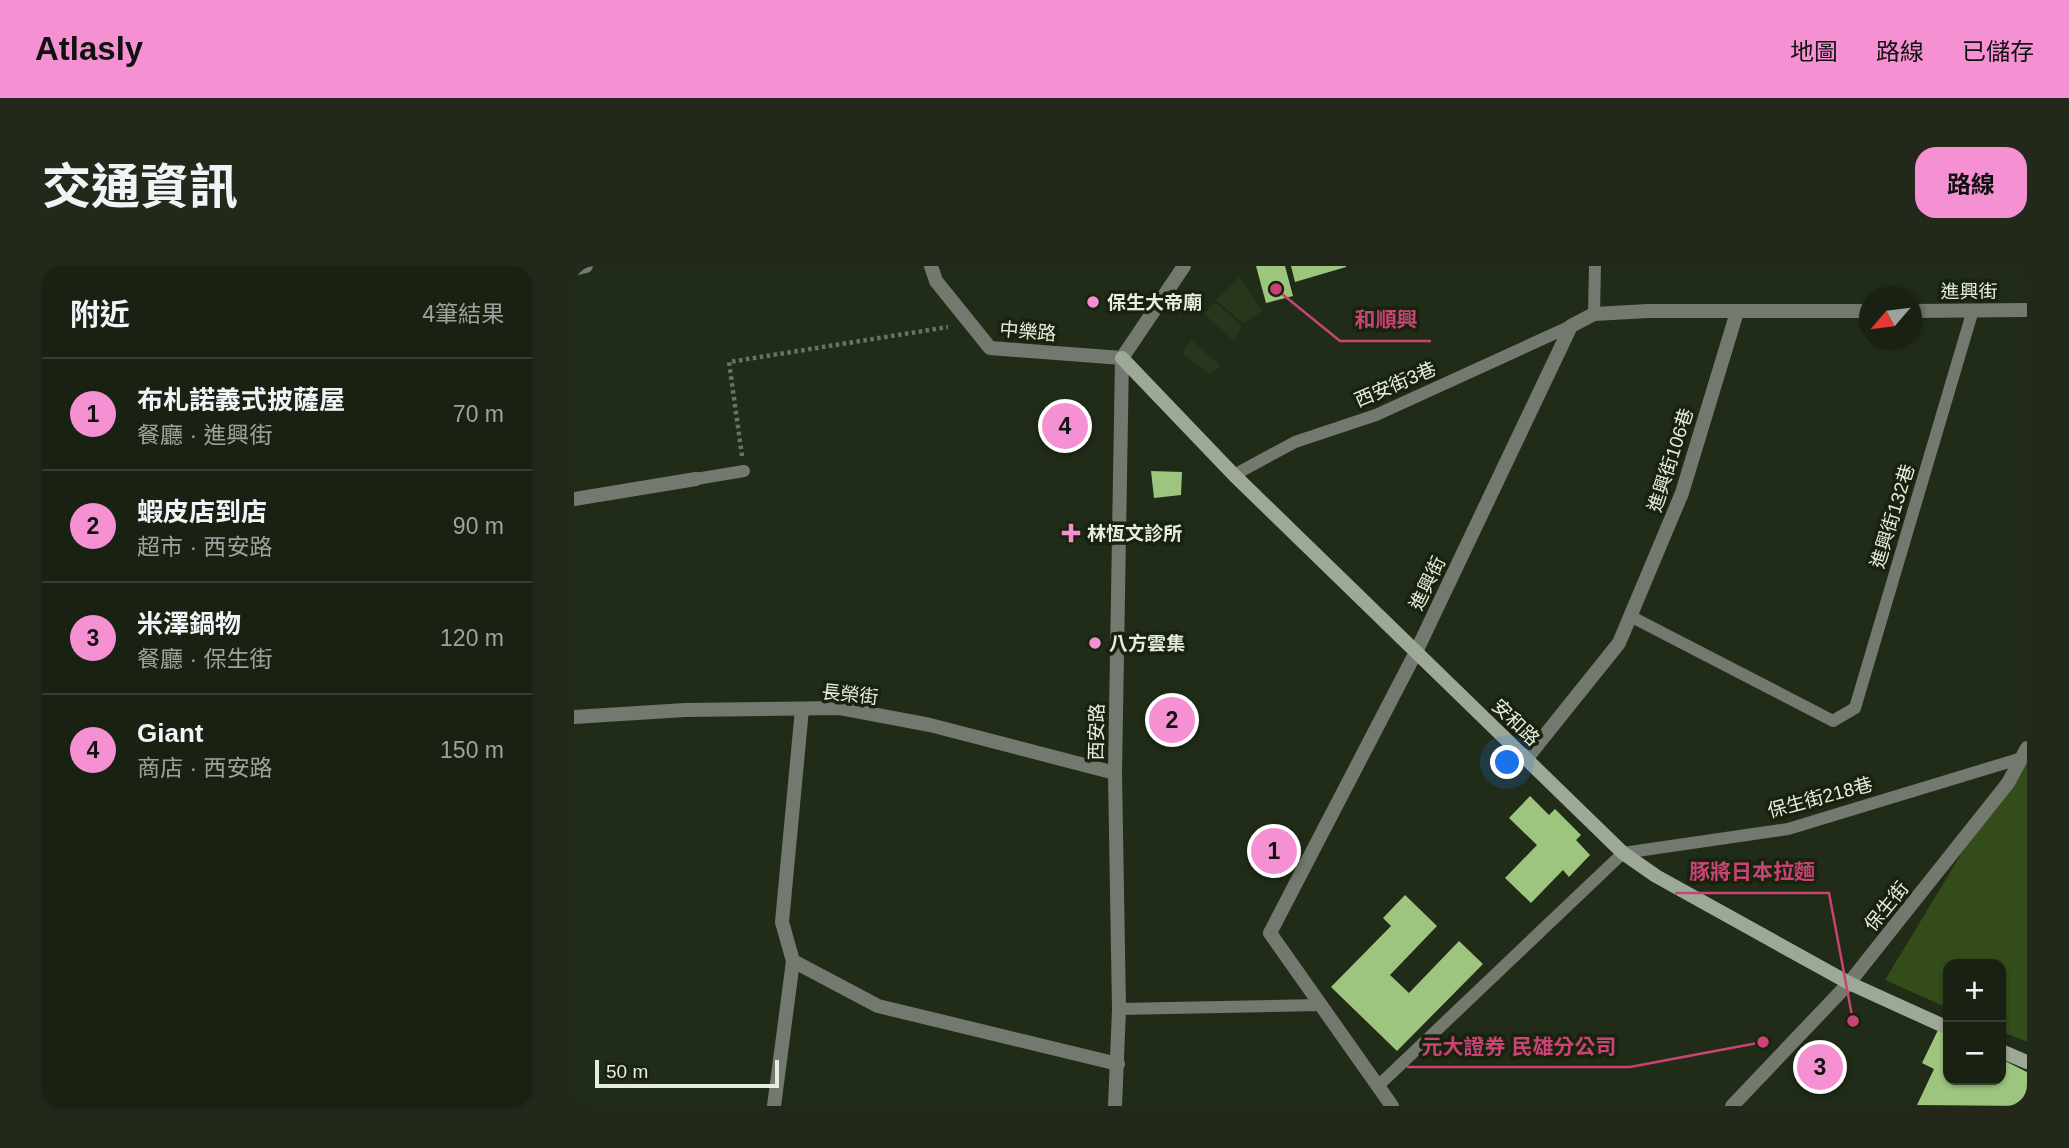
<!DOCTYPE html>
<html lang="zh-TW">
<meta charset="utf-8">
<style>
:root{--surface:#192112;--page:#22291b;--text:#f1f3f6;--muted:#9fa39f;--line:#373e32;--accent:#f591d2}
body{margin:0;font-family:Arial,"Noto Sans TC",sans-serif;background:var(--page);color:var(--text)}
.controls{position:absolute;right:21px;bottom:21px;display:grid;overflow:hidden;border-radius:14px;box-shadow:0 2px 5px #0004}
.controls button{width:63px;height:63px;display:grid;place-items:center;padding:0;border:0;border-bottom:2px solid var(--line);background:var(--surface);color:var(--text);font:35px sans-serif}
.compass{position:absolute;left:1285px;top:21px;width:63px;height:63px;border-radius:50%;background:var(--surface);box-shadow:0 2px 5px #0004;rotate:242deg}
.scale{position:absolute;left:21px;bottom:18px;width:184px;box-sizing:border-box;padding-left:7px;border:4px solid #e5eddf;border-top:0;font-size:19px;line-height:24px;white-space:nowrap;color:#e5eddf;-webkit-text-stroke:5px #18220e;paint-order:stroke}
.you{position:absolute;left:934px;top:497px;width:24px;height:24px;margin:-18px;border:5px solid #fff;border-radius:50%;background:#1a73e8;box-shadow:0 0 0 10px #1a73e833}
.badge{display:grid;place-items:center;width:46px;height:46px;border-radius:50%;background:var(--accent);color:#111;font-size:23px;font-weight:700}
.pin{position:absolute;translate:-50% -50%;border:4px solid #fff;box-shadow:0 2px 7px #0006}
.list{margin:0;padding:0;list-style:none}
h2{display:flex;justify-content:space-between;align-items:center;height:91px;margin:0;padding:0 28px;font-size:30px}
h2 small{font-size:23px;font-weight:400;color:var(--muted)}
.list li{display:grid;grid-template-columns:46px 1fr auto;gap:21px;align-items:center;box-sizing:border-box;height:112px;padding:0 28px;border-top:2px solid var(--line)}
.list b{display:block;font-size:26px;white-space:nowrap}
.list p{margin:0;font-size:23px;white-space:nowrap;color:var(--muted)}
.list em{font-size:23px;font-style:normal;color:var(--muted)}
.map{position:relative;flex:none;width:1453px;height:840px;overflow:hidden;border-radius:21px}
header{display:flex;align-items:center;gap:42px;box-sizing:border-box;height:98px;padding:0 35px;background:var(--accent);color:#111}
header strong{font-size:33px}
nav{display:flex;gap:38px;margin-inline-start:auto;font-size:24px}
.intro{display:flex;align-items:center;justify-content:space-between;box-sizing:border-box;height:168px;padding:0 42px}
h1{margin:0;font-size:49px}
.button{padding:18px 32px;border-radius:21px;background:var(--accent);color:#111;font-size:24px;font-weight:700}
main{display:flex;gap:42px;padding:0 42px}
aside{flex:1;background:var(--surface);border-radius:21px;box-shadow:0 2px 5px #0004}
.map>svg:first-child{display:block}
</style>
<header>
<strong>Atlasly</strong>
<nav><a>地圖</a><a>路線</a><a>已儲存</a></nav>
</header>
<div class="intro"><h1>交通資訊</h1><a class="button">路線</a></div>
<main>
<aside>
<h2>附近<small>4筆結果</small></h2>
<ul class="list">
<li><span class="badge">1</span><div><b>布札諾義式披薩屋</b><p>餐廳 · 進興街</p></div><em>70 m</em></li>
<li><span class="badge">2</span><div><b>蝦皮店到店</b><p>超市 · 西安路</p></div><em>90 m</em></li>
<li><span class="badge">3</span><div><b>米澤鍋物</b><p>餐廳 · 保生街</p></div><em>120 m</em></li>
<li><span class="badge">4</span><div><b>Giant</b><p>商店 · 西安路</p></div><em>150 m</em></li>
</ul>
</aside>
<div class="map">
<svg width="1453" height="840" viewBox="0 0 1453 840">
<rect width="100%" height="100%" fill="#212c18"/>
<!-- built -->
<g fill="#28361c">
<polygon points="665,11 689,45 669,57 642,34"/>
<polygon points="641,36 667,59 661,76 630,48"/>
<polygon points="617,74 647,100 636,108 608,87"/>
</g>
<!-- green -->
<polygon fill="#334c1a" points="1453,479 1453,776 1427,765 1427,698 1374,698 1374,742 1311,714"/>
<!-- building -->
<g fill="#9ec57d">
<polygon points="682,0 711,0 719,30 692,37"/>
<polygon points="717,0 772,0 772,1 721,16"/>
<polygon points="577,205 608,206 607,229 580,232"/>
<polygon points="956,530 975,549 981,543 1007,569 1002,574 1016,589 995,611 989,604 957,637 931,612 963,579 935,552"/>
<polygon points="831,629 863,660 816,709 835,727 885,675 909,698 823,785 757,721 817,660 809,652"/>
<polygon points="1365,762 1374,766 1374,814 1427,814 1427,793 1453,806 1453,840 1343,839 1360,803 1348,797"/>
</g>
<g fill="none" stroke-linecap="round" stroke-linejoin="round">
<!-- path -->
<polyline stroke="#697361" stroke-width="4.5" stroke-dasharray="3.5 3.5" stroke-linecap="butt" points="168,190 155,96 374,61"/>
<!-- lane -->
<g stroke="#73796f" stroke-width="12">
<polyline points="1020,48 1021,0"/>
<polyline points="660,209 721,176 802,149 997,60"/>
<polyline points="122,213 170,205"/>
<polyline points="1056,350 1259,455 1281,442 1399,44"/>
<polyline points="545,743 747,739"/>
<polyline points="804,820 1049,587 1214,563 1448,492"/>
</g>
<!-- street -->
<g stroke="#73796f" stroke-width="14">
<polyline points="357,0 362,15 416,82 548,92"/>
<polyline points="0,3 12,0"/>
<polyline points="1338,45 1453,44"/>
<polyline points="548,92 610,0"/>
<polyline points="0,233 122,213"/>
<polyline points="0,451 111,444 266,442 356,459 541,507"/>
<polyline points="952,493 1045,377 1108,227 1163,46"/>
<polyline points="219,695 304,740 544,798"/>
<polyline points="200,840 219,695 208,656 228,443"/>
<polyline points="541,840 545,743 541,507 548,92"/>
<polyline points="818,840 696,667 842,386 997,60 1020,48 1074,45 1296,45"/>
<polyline points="1158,840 1275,717 1434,517 1453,482"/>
</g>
<!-- secondary -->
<g stroke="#9ea897" stroke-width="14">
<polyline points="548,92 660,209 1049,587 1082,610 1275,717 1374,762"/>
<polyline points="1427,785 1453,796"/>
</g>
</g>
<!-- markers -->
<g fill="#f591d2" stroke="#18220e" stroke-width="2.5">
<circle cx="519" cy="36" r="7"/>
<path d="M493.5 256.5h7v7h7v7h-7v7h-7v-7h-7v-7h7z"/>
<circle cx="521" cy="377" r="7"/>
</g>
<g text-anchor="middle" stroke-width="7" stroke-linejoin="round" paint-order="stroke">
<!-- street labels -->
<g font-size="19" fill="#e5eddf" stroke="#18220e">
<text x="1395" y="32">進興街</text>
<text transform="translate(454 65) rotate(5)" y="7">中樂路</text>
<text transform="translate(821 118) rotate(-23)" y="7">西安街3巷</text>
<text transform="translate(1096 194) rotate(-72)" y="7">進興街106巷</text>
<text transform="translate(1318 250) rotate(-73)" y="7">進興街132巷</text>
<text transform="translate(853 317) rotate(-64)" y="7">進興街</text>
<text transform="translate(276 428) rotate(6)" y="7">長榮街</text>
<text transform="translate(942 456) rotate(44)" y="7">安和路</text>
<text transform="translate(522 466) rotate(-89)" y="7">西安路</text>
<text transform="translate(1246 531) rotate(-15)" y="7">保生街218巷</text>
<text transform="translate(1312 640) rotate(-51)" y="7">保生街</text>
</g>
<!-- poi labels -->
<g font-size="19" font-weight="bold" fill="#e5eddf" stroke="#18220e" text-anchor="start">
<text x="533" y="43">保生大帝廟</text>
<text x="513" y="274">林恆文診所</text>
<text x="535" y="384">八方雲集</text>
</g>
</g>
<!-- callouts -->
<path fill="none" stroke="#c94375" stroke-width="2.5" d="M702 23L766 75H857M1279 755L1255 627H1101M1189 776L1056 801H833"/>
<g fill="#c94375" stroke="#18220e" stroke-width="2.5">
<circle cx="702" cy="23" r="7"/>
<circle cx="1279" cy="755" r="7"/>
<circle cx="1189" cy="776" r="7"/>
</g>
<g font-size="21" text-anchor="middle" font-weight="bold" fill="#c94375" stroke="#18220e" stroke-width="7" stroke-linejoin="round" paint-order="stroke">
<text x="812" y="61">和順興</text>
<text x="1178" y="613">豚將日本拉麵</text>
<text x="945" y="788">元大證券 民雄分公司</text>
</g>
</svg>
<div class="controls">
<button>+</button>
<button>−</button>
</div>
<svg class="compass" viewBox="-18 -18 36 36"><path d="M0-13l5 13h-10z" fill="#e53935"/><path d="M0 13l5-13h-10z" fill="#9fa39f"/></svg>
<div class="scale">50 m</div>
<div class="you"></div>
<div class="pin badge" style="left:700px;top:585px">1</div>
<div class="pin badge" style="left:598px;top:454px">2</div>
<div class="pin badge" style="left:1246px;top:801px">3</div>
<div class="pin badge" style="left:491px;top:160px">4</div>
</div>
</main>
